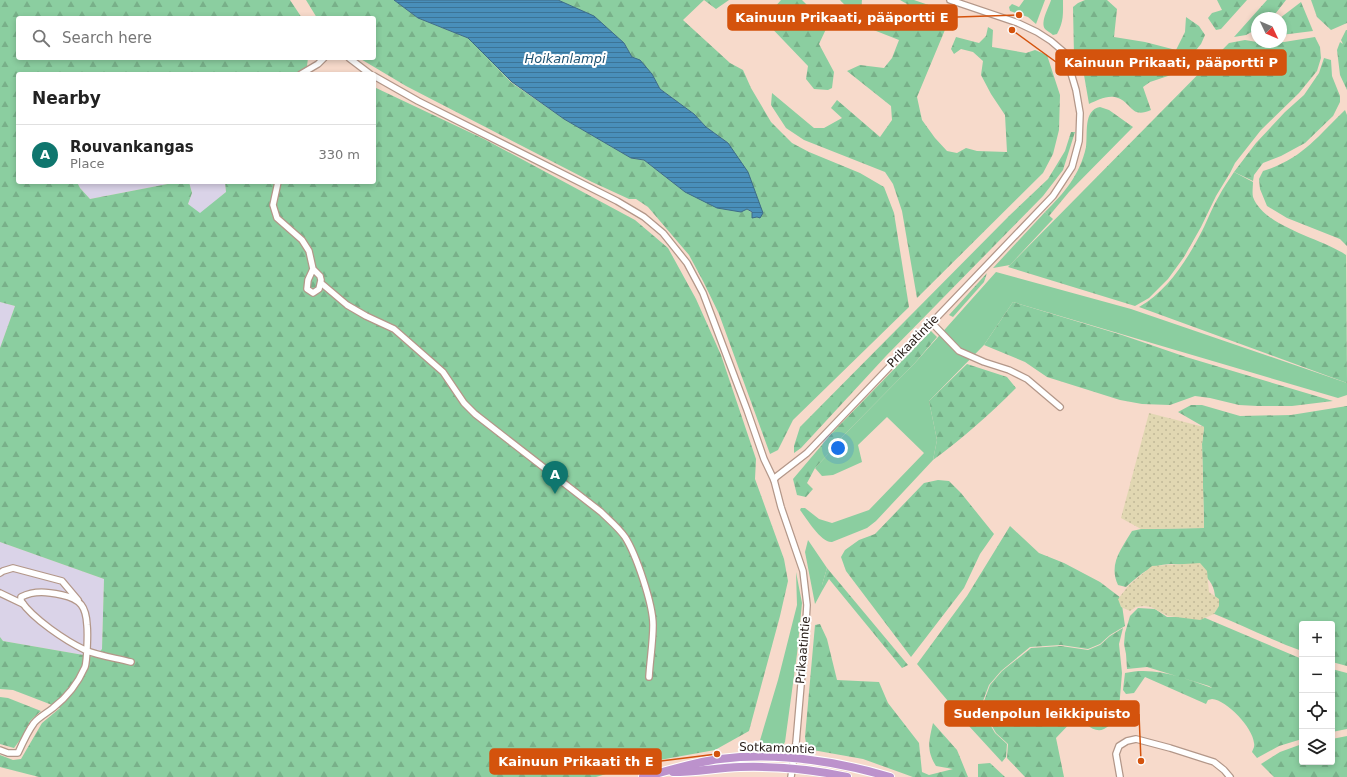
<!DOCTYPE html>
<meta charset="utf-8">
<style>
:root{--surface:#fff;--page:#f6f6f6;--text:#222;--muted:#767676;--line:#e0e0e0;--accent:#0f766e}
body{margin:0;font-family:"DejaVu Sans",sans-serif;background:var(--page);color:var(--text)}
.controls{position:absolute;right:12px;bottom:12px;display:grid;overflow:hidden;border-radius:4px;box-shadow:0 2px 6px #0003}
.controls button{width:36px;height:36px;display:grid;place-items:center;padding:0;border:0;border-bottom:1px solid var(--line);background:var(--surface);color:var(--text);font:20px sans-serif}
.compass{position:absolute;left:1251px;top:12px;width:36px;height:36px;border-radius:50%;background:var(--surface);box-shadow:0 2px 6px #0003;rotate:134deg}
.you{position:absolute;left:838px;top:448px;width:14px;height:14px;margin:-10px;border:3px solid #fff;border-radius:50%;background:#1a73e8;box-shadow:0 0 0 6px #1a73e833}
.badge{display:grid;place-items:center;width:26px;height:26px;border-radius:50%;background:var(--accent);color:#fff;font-size:13px;font-weight:700}
.pin{position:absolute;translate:-50% -33px;filter:drop-shadow(0 1px 2px #0008)}
.pin::after{content:'';position:absolute;top:21px;width:14px;height:12px;background:inherit;clip-path:polygon(0 0,100% 0,50% 100%)}
.list{margin:0;padding:0;list-style:none}
h2{display:flex;justify-content:space-between;align-items:center;height:52px;margin:0;padding:0 16px;font-size:17px}
h2 small{font-size:13px;font-weight:400;color:var(--muted)}
.list li{display:grid;grid-template-columns:26px 1fr auto;gap:12px;align-items:center;box-sizing:border-box;height:60px;padding:0 16px;border-top:1px solid var(--line)}
.list b{display:block;font-size:15px;white-space:nowrap}
.list p{margin:0;font-size:13px;white-space:nowrap;color:var(--muted)}
.list em{font-size:13px;font-style:normal;color:var(--muted)}
.icon{flex:none;width:22px;height:22px;fill:none;stroke:currentColor;stroke-width:2;stroke-linecap:round;stroke-linejoin:round}
.map{position:relative;flex:none;width:1347px;height:777px;overflow:hidden}
.search{position:absolute;background:var(--surface);box-shadow:0 2px 6px #0003;left:16px;top:16px;width:360px;height:44px;display:flex;align-items:center;gap:10px;box-sizing:border-box;padding:0 14px;border-radius:4px;color:var(--muted);font-size:15px}
.panel{position:absolute;background:var(--surface);box-shadow:0 2px 6px #0003;left:16px;top:72px;width:360px;height:112px;border-radius:4px}
.map>svg:first-child{display:block}
</style>
<div class="map">
<svg width="1347" height="777" viewBox="0 0 1347 777">
<defs>
<pattern id="forest-firs" width="22" height="20" patternUnits="userSpaceOnUse"><rect width="22" height="20" fill="#8bcea0"/><path d="M5 1l3.5 6h-7zM16 11l3.5 6h-7z" fill="#78b089"/></pattern>
<pattern id="sand-dots" width="8" height="8" patternUnits="userSpaceOnUse"><rect width="8" height="8" fill="#e1d7b2"/><path d="M2 2h.1M6 6h.1" fill="none" stroke="#c1b898" stroke-width="1.8" stroke-linecap="round"/></pattern>
<pattern id="water-rules" width="6" height="5" patternUnits="userSpaceOnUse"><rect width="6" height="5" fill="#498fba"/><path d="M0 2.5h6" fill="none" stroke="#3c7496"/></pattern>
</defs>
<rect width="100%" height="100%" fill="#f7dacb"/>
<!-- industrial -->
<g fill="#dad3e8">
<polygon points="77,182 178,182 90,199 80,188"/>
<polygon points="189,182 225,182 226,192 200,214 188,204 192,193"/>
<polygon points="0,302 15,306 0,348"/>
<polygon points="0,542 104,579 102,649 95,657 3,641 0,637"/>
</g>
<!-- grass -->
<g fill="#8bcea0">
<polygon points="1024,0 1045,0 1036,24 1028,17 1010,11 1009,7 1012,4 1019,7"/>
<path d="M1051 0H1063C1063 14 1064 21 1057 34L1053 35C1051 33 1047 31 1045 29 1040 22 1049 7 1051 0Z"/>
<polygon points="1045,212 1053,219 1010,265 993,268"/>
<path d="M996 272 1131 309 1347 383V395L1338 398 1013 302 984 345 929 401 937 440 933 460 876 521 867 528 832 542C821 543 807 519 800 510L801 508H805L819 519 832 523 869 510 924 453 887 417 858 445 862 462 833 475 822 476 815 468 832 450 842 437 914 364Z"/>
<polygon points="808,540 827,568 822,585 822,591 815,604 805,552"/>
<polygon points="796,572 802,603 797,654 785,742 780,751 758,747 778,680 797,605"/>
</g>
<!-- forest -->
<g fill="url(#forest-firs)">
<polygon points="0,0 290,0 302,18 18,18 18,58 308,58 306,74 18,74 18,182 77,182 80,188 90,199 178,182 189,182 192,193 188,204 200,213 226,192 225,182 374,182 374,87 484,139 635,220 668,248 696,299 721,355 756,459 755,479 784,559 788,581 780,616 749,731 715,750 643,763 596,777 39,777 0,767 0,755 13,760 21,759 42,723 60,708 13,690 0,689 0,637 3,641 95,657 102,649 104,579 0,542 0,348 15,306 0,302"/>
<polygon points="306,0 394,0 418,18 468,38 512,83 564,119 631,158 644,160 685,192 747,209 757,217 728,143 706,127 694,114 660,89 652,74 632,57 624,43 558,0 729,0 716,9 704,0 683,20 730,63 743,70 751,88 771,122 792,143 809,152 860,173 884,187 894,213 909,307 793,420 778,450 770,454 719,314 703,281 689,255 648,207 636,199 629,199 592,182 406,86 359,58 374,58 374,18 317,18"/>
<polygon points="781,0 802,0 818,16 827,27 819,44 834,72 832,88 828,90 814,89 806,79 808,66 761,17 762,9 767,9 769,11 774,8"/>
<polygon points="840,0 862,0 860,21"/>
<polygon points="900,0 914,0 952,13 917,97 922,120 935,138 947,151 957,153 966,148 977,151 1007,152 1005,115 991,94 981,75 983,61 973,52 961,49 954,54 951,49 956,37 979,43 986,36 988,27 993,30 992,47 1026,53 1035,50 1047,55 1060,95 1059,130 1053,154 1043,173 917,298 902,211 893,184 885,172 804,140 786,128 771,105 772,93 814,128 824,128 842,118 831,108 837,100 880,137 892,120 891,106 847,71 860,65 884,68 892,58 899,40 871,29 874,21 899,28 907,4"/>
<path d="M1085 0H1107L1117 9 1114 37 1145 42 1176 50 1185 32 1186 17 1199 26 1205 35 1201 44 1196 50 1167 58 1159 54H1151L1149 62 1154 66 1173 69 1174 74 1150 82 1143 87 1151 110C1131 119 1132 103 1118 98 1109 94 1097 100 1089 104L1084 75 1074 56 1073 7 1078 3Z"/>
<polygon points="1217,0 1247,0 1221,29 1216,30 1208,18 1212,13 1222,10"/>
<polygon points="1267,0 1286,0 1272,18 1257,18 1257,29 1246,35 1234,37"/>
<polygon points="1311,0 1347,0 1347,23 1331,30 1317,17"/>
<polygon points="1301,2 1313,31 1281,35 1280,18"/>
<polygon points="1346,30 1347,30 1347,90 1340,75 1337,50 1340,42 1343,44 1341,40"/>
<polygon points="1315,37 1320,47 1321,58 1317,71 1299,93 1261,130 1235,163 1230,173 1216,196 1201,227 1184,257 1168,279 1149,298 1135,306 1008,267 1229,43 1245,40 1257,42 1284,42"/>
<polygon points="1324,58 1331,60 1332,76 1340,96 1340,102 1333,116 1305,143 1281,156 1263,163 1254,175 1253,181 1234,172 1256,143 1285,112 1304,95 1319,73"/>
<path d="M1100 107 1109 110 1133 127 1069 192 1049 216 1045 212C1064 193 1080 175 1086 147 1088 134 1083 110 1100 107Z"/>
<path d="M1345 110 1347 115V246L1340 239 1287 218 1267 206 1260 189 1259 179 1263 171C1302 159 1317 137 1345 110Z"/>
<polygon points="1071,132 1075,132 1063,170 1043,196 886,356 801,448 794,453 794,446 800,427 1010,215 1048,179 1065,151"/>
<path d="M1234 172 1253 182C1253 186 1252 193 1253 197 1264 227 1321 238 1346 255L1347 383 1139 307C1169 290 1189 257 1204 227 1209 216 1213 206 1219 196 1223 188 1229 180 1234 172Z"/>
<polygon points="987,273 984,282 953,317 949,315"/>
<polygon points="1013,302 1122,335 1186,357 1333,401 1292,406 1257,406 1239,405 1210,398 1195,396 1170,405 1142,404 1120,400 1047,377 1025,362 984,345"/>
<polygon points="931,331 937,337 914,364 842,437 832,450 815,468 807,483 813,489 806,497 797,495 793,479 832,433"/>
<path d="M967 364 1007 377 1016 388C990 414 963 438 933 460L937 440 929 401Z"/>
<path d="M1191 405H1202L1240 416 1291 415 1347 406V666L1332 662V624H1302V651C1271 640 1242 625 1212 613 1227 576 1185 556 1154 567 1143 571 1134 580 1126 587L1118 585C1108 564 1122 548 1132 531L1141 529 1204 528 1202 444 1204 427 1178 412Z"/>
<polygon points="938,480 949,481 961,493 994,534 980,554 964,588 911,657 846,571 841,557 845,550 859,540 875,534 924,483"/>
<polygon points="1010,526 1039,553 1064,563 1100,582 1121,598 1125,626 1110,635 1100,644 1088,649 1061,645 1030,647 1001,671 989,685 983,701 988,721 995,733 1007,744 1006,757 1002,762 968,725 917,664 967,596"/>
<polygon points="827,568 908,665 902,668 829,579 822,591 822,585"/>
<path d="M1138 608 1155 609 1167 617H1203L1302 659V739L1279 746 1257 758 1252 752C1253 749 1255 747 1254 743 1253 728 1227 700 1212 699L1208 700 1206 704 1145 677 1134 693 1126 694 1123 690 1125 673C1155 666 1184 678 1212 688L1209 686 1147 667 1127 669 1126 654 1124 644 1125 633 1130 616Z"/>
<path d="M820 624 827 639 837 680 879 682 888 703 919 743 922 772 929 775 953 769 936 766C926 750 929 741 933 723L957 750 968 777H913L863 759 807 749 805 737 815 625Z"/>
<path d="M1123 628 1119 644 1122 673 1118 721C1113 723 1109 726 1104 729 1094 734 1084 722 1076 717L1056 738 1064 777H1025L1007 758 1008 744 996 733 989 721 984 701 990 685 1002 671 1031 648 1061 646 1088 650 1100 645 1110 636Z"/>
<polygon points="1332,669 1347,673 1347,729 1332,732"/>
<polygon points="0,697 8,698 41,711 30,721 26,732 14,748 0,744"/>
<polygon points="1347,736 1347,777 1274,777 1261,764 1280,752 1302,744 1302,762 1332,762 1332,739"/>
<polygon points="990,763 1005,777 978,777 978,764"/>
</g>
<!-- sand -->
<g fill="url(#sand-dots)">
<polygon points="1149,413 1204,427 1202,444 1204,528 1141,529 1121,518"/>
<polygon points="1200,563 1207,571 1209,592 1219,599 1219,606 1214,614 1200,620 1168,616 1151,607 1144,606 1136,607 1130,611 1121,607 1118,599 1129,585 1152,566"/>
</g>
<!-- water -->
<polygon fill="url(#water-rules)" stroke="#3e6c88" points="394,0 558,0 594,16 624,43 632,57 640,60 652,74 660,89 694,114 706,127 728,143 748,172 763,213 760,218 757,217 752,218 752,212 747,209 741,212 717,208 685,192 644,160 631,158 564,119 512,82 468,38 418,18"/>
<g fill="none" stroke-linecap="round" stroke-linejoin="round">
<defs>
<g id="minor">
<polyline points="349,58 370,74"/>
<polyline points="301,74 318,64 324,58"/>
<polyline points="374,76 418,101 617,201 644,217 663,233 687,263 703,293 747,410 764,459 774,480 781,507 803,571 807,605 805,638 796,743 791,777"/>
<polyline points="278,182 273,205 277,218 302,240 309,251 313,269 320,276 321,280 319,289 313,293 307,289 308,280 313,269"/>
<path d="M321 283 347 305 366 316 394 329 443 372 464 403 475 414 601 512C609 520 618 527 625 537 636 554 653 604 653 625 653 642 650 660 649 677"/>
<polyline points="931,322 959,351 984,362 1009,370 1027,379 1060,407"/>
<polyline points="774,480 776,477 807,453 1053,196 1072,167 1079,141 1080,113 1076,90 1065,53 1051,41 1037,32 1018,23 950,0"/>
<polyline points="0,573 3,571 13,568 62,581 78,600"/>
<polyline points="0,593 23,604"/>
<path d="M0 750 8 753H18C22 744 28 731 34 723 39 717 47 713 53 708 66 698 78 683 85 667 87 661 88 633 87 625 86 607 81 599 62 595 48 592 35 590 21 597V601C33 619 66 641 85 650 99 656 116 658 131 662"/>
<polyline points="1120,777 1116,754 1119,746 1127,741 1136,739 1170,748 1214,762 1224,770 1230,777"/>
</g>
<g id="highway">
<path d="M673 772C695 772 717 768 740 767 776 766 812 769 847 777"/>
<path d="M643 777C669 771 694 762 720 759 777 752 836 761 890 777"/>
</g>
</defs>
<!-- minor casing -->
<use href="#minor" stroke="#b39789" stroke-width="8"/>
<!-- highway casing -->
<use href="#highway" stroke="#fff" stroke-width="10"/>
<!-- minor -->
<use href="#minor" stroke="#fff" stroke-width="5.5"/>
<!-- highway -->
<use href="#highway" stroke="#bc92cc" stroke-width="8"/>
</g>
<g text-anchor="middle" stroke-width="4" stroke-linejoin="round" paint-order="stroke">
<!-- street labels -->
<g font-size="12" fill="#231913" stroke="#fff">
<text transform="translate(913 341) rotate(-46)" y="4">Prikaatintie</text>
<text transform="translate(803 650) rotate(-85)" y="4">Prikaatintie</text>
<text transform="translate(777 748) rotate(2)" y="4">Sotkamontie</text>
</g>
<!-- water labels -->
<g font-size="13" font-style="italic" fill="#215574" stroke="#fff">
<text x="565" y="63">Hoikanlampi</text>
</g>
</g>
<!-- callouts -->
<path fill="none" stroke="#d4530d" stroke-width="1.5" d="M1019 15L957 17M1012 30L1056 62M1141 761L1139 714M717 754L661 761"/>
<g fill="#d4530d" stroke="#fff" stroke-width="1.5">
<circle cx="1019" cy="15" r="4"/>
<circle cx="1012" cy="30" r="4"/>
<circle cx="1141" cy="761" r="4"/>
<circle cx="717" cy="754" r="4"/>
</g>
<g fill="#d4530d" stroke="#d4530d" stroke-width="1.5">
<rect x="728" y="5" width="229" height="25" rx="4"/>
<rect x="1056" y="50" width="230" height="25" rx="4"/>
<rect x="945" y="701" width="194" height="25" rx="4"/>
<rect x="490" y="749" width="171" height="25" rx="4"/>
</g>
<g font-size="13" text-anchor="middle" font-weight="bold" fill="#fff">
<text x="842" y="22">Kainuun Prikaati, pääportti E</text>
<text x="1171" y="67">Kainuun Prikaati, pääportti P</text>
<text x="1042" y="718">Sudenpolun leikkipuisto</text>
<text x="576" y="766">Kainuun Prikaati th E</text>
</g>
</svg>
<div class="controls">
<button>+</button>
<button>−</button>
<button><svg class="icon" aria-label="locate" viewBox="0 0 24 24"><circle cx="12" cy="12" r="6"/><path d="M12 2v4M12 18v4M2 12h4M18 12h4"/></svg></button>
<button><svg class="icon" aria-label="layers" viewBox="0 0 24 24"><path d="M12 4l9 5-9 5-9-5zM3 14l9 5 9-5"/></svg></button>
</div>
<svg class="compass" viewBox="-18 -18 36 36"><path d="M0-13l5 13h-10z" fill="#e53935"/><path d="M0 13l5-13h-10z" fill="#767676"/></svg>
<div class="you"></div>
<div class="pin badge" style="left:555px;top:494px">A</div>
<div class="search"><svg class="icon" aria-label="search" viewBox="0 0 24 24"><circle cx="10" cy="10" r="6"/><path d="M15 15l6 6"/></svg>Search here</div>
<section class="panel">
<h2>Nearby<small></small></h2>
<ul class="list">
<li><span class="badge">A</span><div><b>Rouvankangas</b><p>Place</p></div><em>330 m</em></li>
</ul>
</section>
</div>
